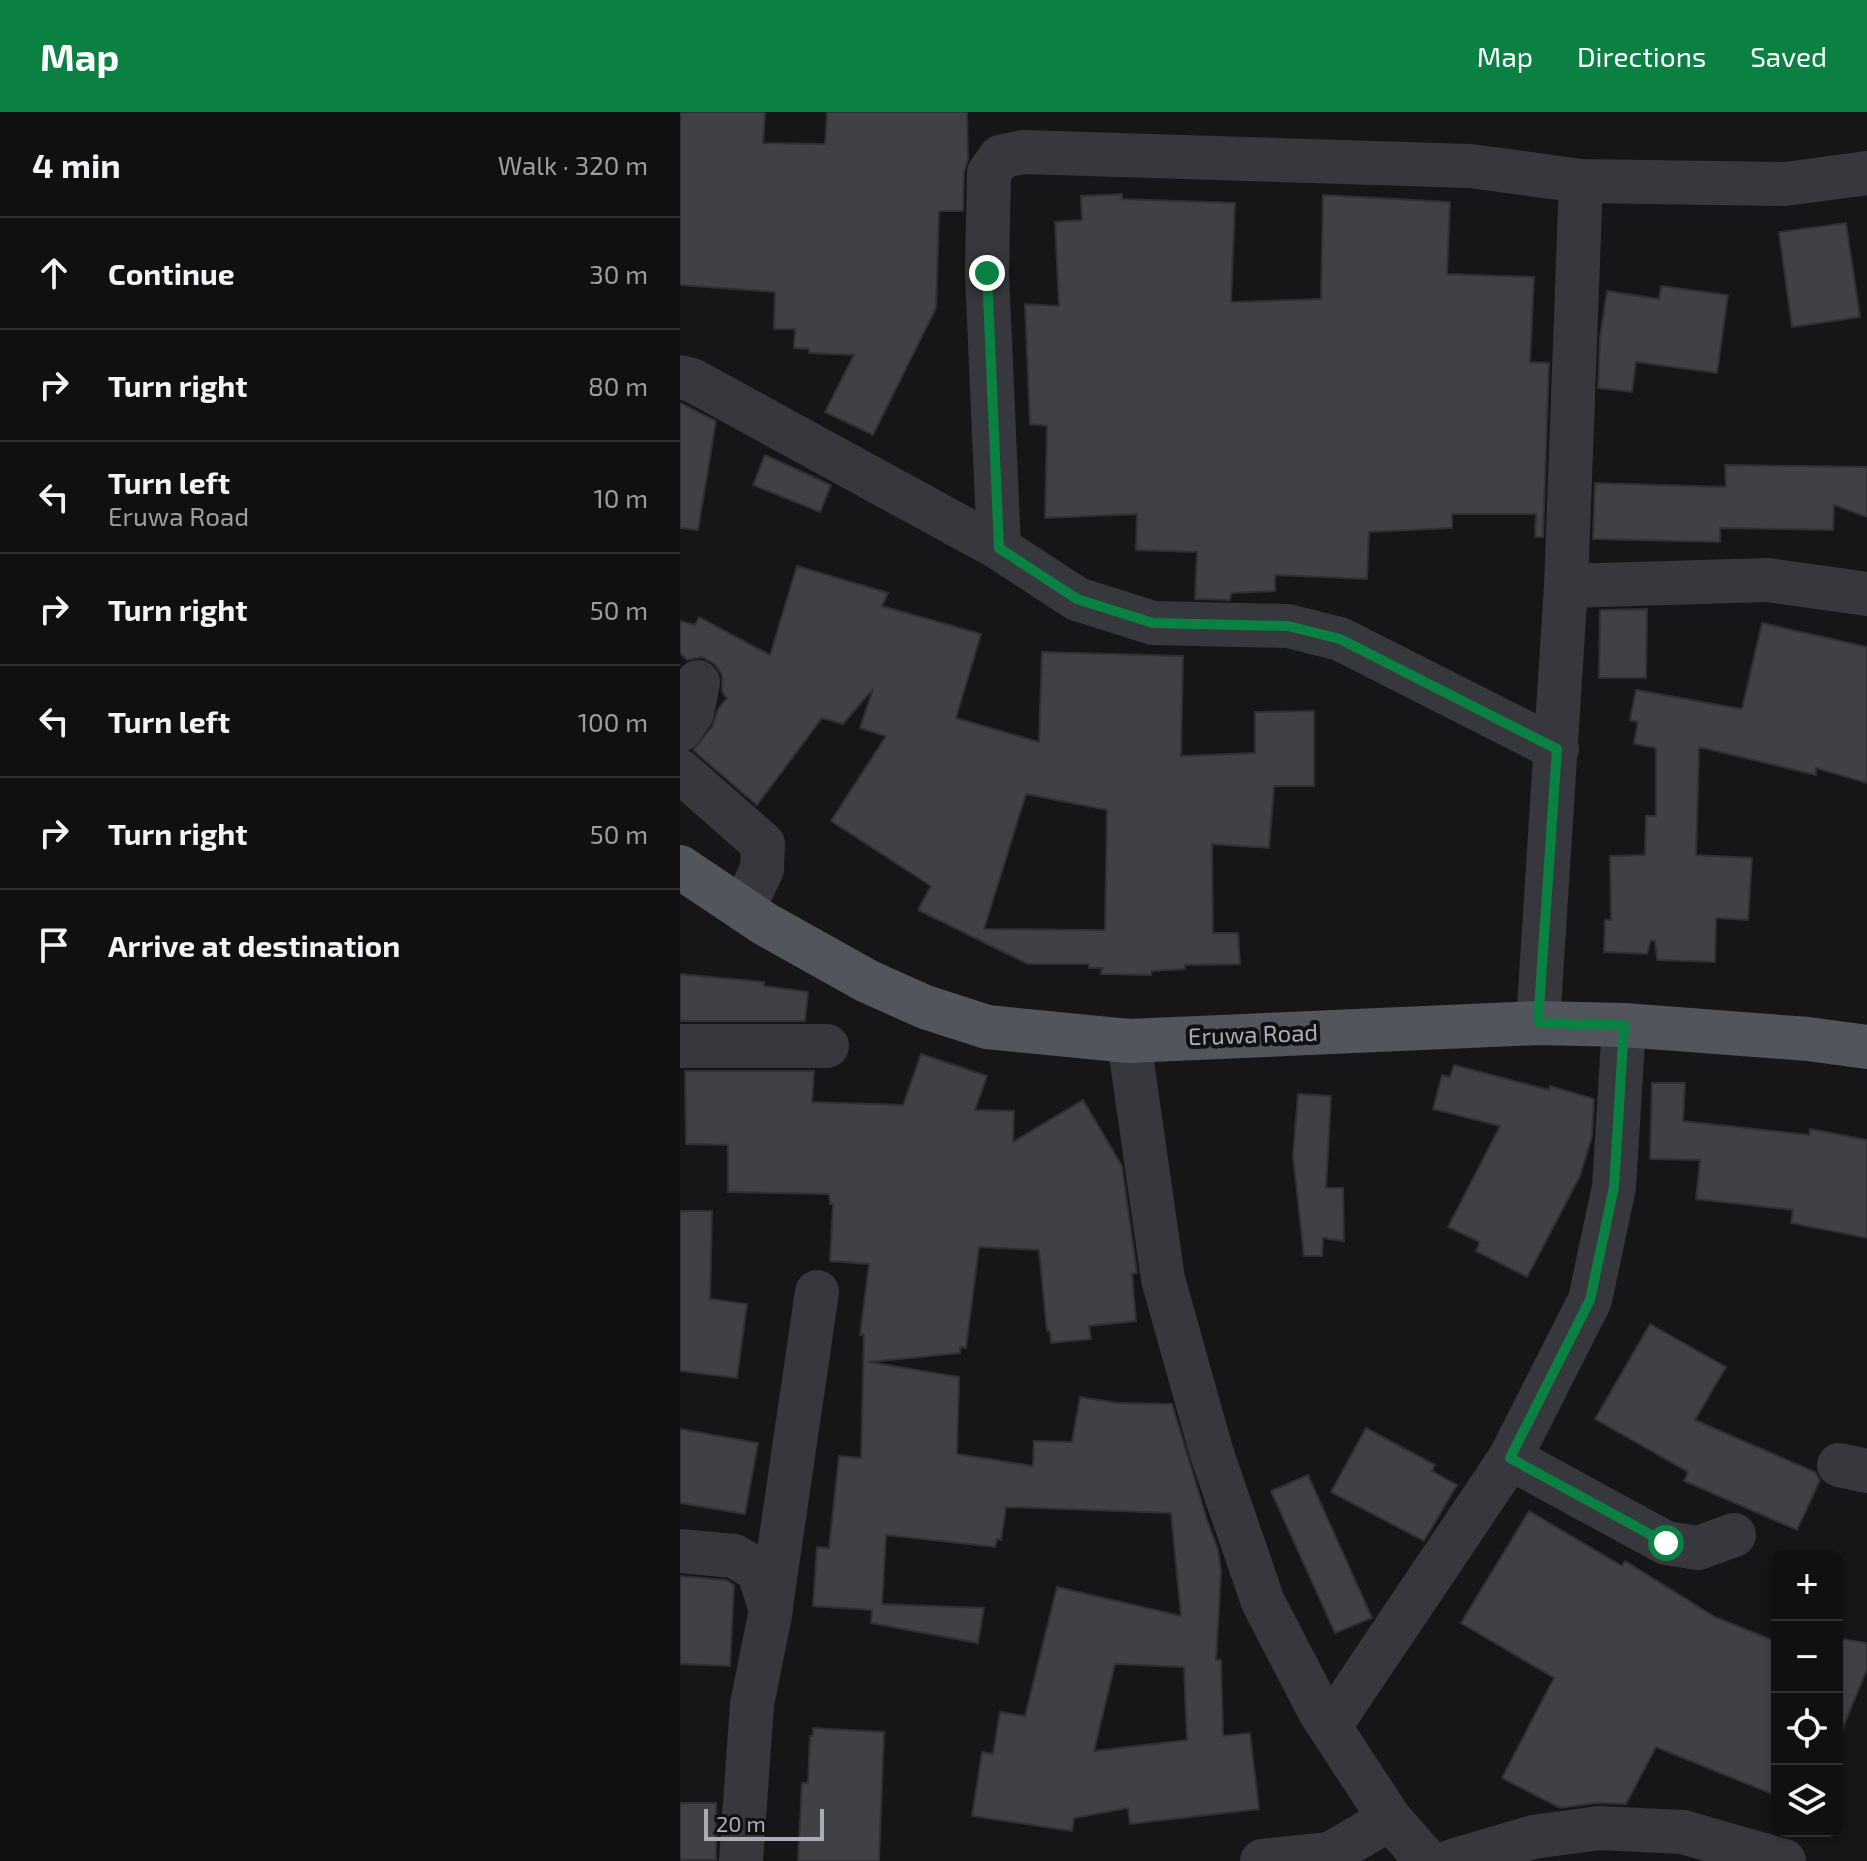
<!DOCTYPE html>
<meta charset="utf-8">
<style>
:root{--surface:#101012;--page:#1e1e20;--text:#f1f3f6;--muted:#9c9d9f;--line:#303032;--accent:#0b8043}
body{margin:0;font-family:"Exo 2",sans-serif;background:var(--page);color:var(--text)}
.controls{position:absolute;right:24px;bottom:24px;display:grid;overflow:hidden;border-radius:16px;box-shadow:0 2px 6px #0004}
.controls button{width:72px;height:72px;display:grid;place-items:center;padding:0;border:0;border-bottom:2px solid var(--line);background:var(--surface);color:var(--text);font:40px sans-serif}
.scale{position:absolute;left:24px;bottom:20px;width:120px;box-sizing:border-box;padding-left:8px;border:4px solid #a8adb8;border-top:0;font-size:22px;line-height:28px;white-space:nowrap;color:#a8adb8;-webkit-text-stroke:6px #111113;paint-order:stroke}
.stop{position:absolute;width:24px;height:24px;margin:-18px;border:6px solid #0b8043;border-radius:50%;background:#fff}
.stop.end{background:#0b8043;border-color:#fff;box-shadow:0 2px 8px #0008}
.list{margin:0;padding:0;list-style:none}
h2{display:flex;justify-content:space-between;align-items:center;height:104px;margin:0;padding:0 32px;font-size:34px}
h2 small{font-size:26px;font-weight:400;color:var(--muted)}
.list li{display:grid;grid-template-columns:52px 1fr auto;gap:24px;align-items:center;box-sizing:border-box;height:112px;padding:0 32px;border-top:2px solid var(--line)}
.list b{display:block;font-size:30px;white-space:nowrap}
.list p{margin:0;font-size:26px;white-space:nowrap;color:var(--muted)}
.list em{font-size:26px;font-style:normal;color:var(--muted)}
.icon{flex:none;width:44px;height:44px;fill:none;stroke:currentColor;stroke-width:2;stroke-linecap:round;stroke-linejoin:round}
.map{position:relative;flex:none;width:1187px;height:1749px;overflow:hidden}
header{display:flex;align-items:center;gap:48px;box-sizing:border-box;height:112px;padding:0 40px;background:var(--accent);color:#fff}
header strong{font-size:38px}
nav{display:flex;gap:44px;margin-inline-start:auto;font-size:28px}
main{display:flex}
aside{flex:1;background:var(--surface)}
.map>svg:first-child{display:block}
</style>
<header>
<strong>Map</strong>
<nav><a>Map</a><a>Directions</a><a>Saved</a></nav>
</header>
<main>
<aside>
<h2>4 min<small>Walk · 320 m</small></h2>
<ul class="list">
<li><svg class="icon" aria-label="ahead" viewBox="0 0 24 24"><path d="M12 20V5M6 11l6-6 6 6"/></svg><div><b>Continue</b></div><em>30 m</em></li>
<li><svg class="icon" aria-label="right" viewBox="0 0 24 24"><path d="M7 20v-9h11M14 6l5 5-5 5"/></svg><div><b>Turn right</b></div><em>80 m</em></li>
<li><svg class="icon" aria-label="left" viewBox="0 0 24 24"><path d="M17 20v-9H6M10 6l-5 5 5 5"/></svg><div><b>Turn left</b><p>Eruwa Road</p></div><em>10 m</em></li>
<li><svg class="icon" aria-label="right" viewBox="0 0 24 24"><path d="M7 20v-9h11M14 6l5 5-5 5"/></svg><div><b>Turn right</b></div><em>50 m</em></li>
<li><svg class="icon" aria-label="left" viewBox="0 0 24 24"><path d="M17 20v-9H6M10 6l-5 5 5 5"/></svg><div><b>Turn left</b></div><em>100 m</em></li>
<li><svg class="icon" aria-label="right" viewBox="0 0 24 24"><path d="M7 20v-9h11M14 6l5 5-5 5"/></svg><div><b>Turn right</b></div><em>50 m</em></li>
<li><svg class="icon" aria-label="arrive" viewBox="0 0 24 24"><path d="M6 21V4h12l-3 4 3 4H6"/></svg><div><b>Arrive at destination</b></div></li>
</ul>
</aside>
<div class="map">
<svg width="1187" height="1749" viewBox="0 0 1187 1749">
<rect width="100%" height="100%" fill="#161618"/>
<!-- building -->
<g fill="#404145" stroke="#303034" stroke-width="2" fill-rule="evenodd">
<polygon points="0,0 85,0 83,31 145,32 147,0 287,0 288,47 284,60 283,99 259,99 256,196 193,323 145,300 174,243 129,241 129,237 114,236 115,217 94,217 95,180 0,173"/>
<polygon points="442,82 442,87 555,91 551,190 641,187 643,83 770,90 767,162 854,165 850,250 869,251 863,425 855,425 856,402 772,402 772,416 689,420 687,467 595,463 595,479 551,481 550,488 515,487 517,440 456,438 457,402 365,406 367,314 350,312 345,192 379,194 375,110 402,108 401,84"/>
<polygon points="1166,111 1180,205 1112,215 1099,120"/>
<polygon points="981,174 1048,183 1037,261 956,250 952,280 918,276 920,225 927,179 979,187"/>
<polygon points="0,291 36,309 18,418 0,416"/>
<polygon points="85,343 151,373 140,400 73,373"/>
<polygon points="1045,353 1187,355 1187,405 1154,393 1153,418 1040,416 1040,430 913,427 915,371 1046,375"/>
<path d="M117 454 208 481 202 494 301 522 276 606 359 630 362 540 503 544 501 644 575 641V600L634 599V674H594L589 736 532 732 533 821H558L560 852 505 853V857L472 859 471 863 421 862 422 856H409V852H348L238 798 251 774 151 709 206 624 180 616 193 577 163 612 142 606 77 693 13 638 32 615 38 597 47 586 42 580V563L35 552 22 545 7 548 0 541V509L15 513 19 505 90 543ZM346 682 427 698 425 818 304 817Z"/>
<polygon points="967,497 966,566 919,566 920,498"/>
<polygon points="1082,511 1187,535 1187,671 1136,656 1136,663 1019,635 1016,743 1072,746 1068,808 1036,806 1035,850 977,848 975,829 971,828 967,842 924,840 925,808 931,808 930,744 965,743 966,704 976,704 976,636 954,632 958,610 950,608 956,578 1062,597"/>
<polygon points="0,862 84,870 84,874 128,880 125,909 0,909"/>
<path d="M241 942 307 964 295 998 334 999 333 1030 403 988 442 1054 457 1161 452 1162 456 1209 409 1214 411 1227 371 1231 370 1219H367L359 1138 299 1135 286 1236 280 1235V1241L189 1250 279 1265 277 1342 353 1354 354 1329 392 1330 400 1285 438 1291 492 1292 527 1408 538 1438 541 1459 536 1548H541L543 1624 570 1621 579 1697 450 1712 448 1696 394 1706 392 1719 292 1704 302 1640 313 1642 320 1600 345 1604 377 1475 501 1504 491 1401 326 1395 321 1428 317 1427 315 1435 206 1423 202 1492 304 1496 298 1531 191 1511 192 1498 133 1494 137 1435 149 1436 159 1344 181 1346 184 1223H180L189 1152 150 1149 153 1092H150L149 1082 48 1080V1033L6 1032 5 959H134L132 990 223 993ZM435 1552 504 1555 507 1628 414 1639Z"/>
<polygon points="774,953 869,978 870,974 914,987 912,1024 900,1064 847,1165 796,1139 800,1130 768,1115 820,1014 753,997 762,963 770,965"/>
<polygon points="972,971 1005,971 1003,1009 1129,1023 1130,1017 1187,1028 1187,1126 1111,1111 1113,1098 1016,1087 1020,1048 970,1047"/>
<polygon points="618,982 651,984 646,1076 663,1076 664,1129 643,1126 642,1144 624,1144 613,1044"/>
<polygon points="0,1099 32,1099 30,1187 67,1192 57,1266 0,1259"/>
<polygon points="970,1212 1046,1255 1015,1308 1135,1360 1140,1368 1117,1418 1004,1369 1008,1360 915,1307"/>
<polygon points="686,1316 755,1353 752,1359 777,1373 744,1429 651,1380"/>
<polygon points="0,1317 78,1331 65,1402 0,1391"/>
<polygon points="628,1363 692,1506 655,1521 591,1379"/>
<polygon points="849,1399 942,1454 945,1449 1035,1505 1097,1530 1097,1684 976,1635 946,1692 916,1691 880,1696 822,1666 874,1566 781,1511"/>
<polygon points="0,1464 46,1468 54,1473 50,1554 0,1552"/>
<polygon points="1157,1526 1187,1531 1187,1557 1157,1630"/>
<polygon points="133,1616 204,1620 199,1749 118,1749 122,1671 128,1671 130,1624 133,1624"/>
<rect x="0" y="1691" width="36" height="57"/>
</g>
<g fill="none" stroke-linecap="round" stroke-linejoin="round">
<!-- minor -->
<g stroke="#37383d" stroke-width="44">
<polyline points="0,265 12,268 319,436 397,487 473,511 608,514 660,527 877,637"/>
<polyline points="319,436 307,161 309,61 320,45 343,40 790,54 901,69 1105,72 1187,61"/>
<polyline points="886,474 1088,468 1187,482"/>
<polyline points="0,618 12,601 18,570"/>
<polyline points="0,659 83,732 82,757 63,797"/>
<polyline points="858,911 886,474 901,69"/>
<polyline points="449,929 483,1167 532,1342 583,1490 640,1600 710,1707 747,1749"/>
<polyline points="0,934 147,934"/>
<polyline points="830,1346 986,1431 1018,1436 1054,1423"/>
<polyline points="1159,1353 1187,1359"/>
<polyline points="0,1439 54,1444 78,1458 91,1498 72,1592 61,1749"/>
<polyline points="91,1494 137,1180"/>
<polyline points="650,1614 830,1346 910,1188 934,1075 944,913"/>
<polyline points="582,1749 650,1742"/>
<polyline points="650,1749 650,1742 710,1707"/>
<polyline points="772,1749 853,1725 919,1716 1003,1720 1104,1749"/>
</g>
<!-- major -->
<polyline stroke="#53555c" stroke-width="44" points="0,755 85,812 187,869 245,895 307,915 449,929 858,911 944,913 1128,927 1187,935"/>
</g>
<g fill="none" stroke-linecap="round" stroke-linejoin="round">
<!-- route -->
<polyline stroke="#0b8043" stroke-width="10" points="307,161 319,436 397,487 473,511 608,514 660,527 877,637 858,911 944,913 934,1075 910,1188 830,1346 986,1431"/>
</g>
<g text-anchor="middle" stroke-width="8" stroke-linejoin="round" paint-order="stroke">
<!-- street labels -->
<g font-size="24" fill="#a8adb8" stroke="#111113">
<text transform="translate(573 923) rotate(-2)" y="8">Eruwa Road</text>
</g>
</g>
</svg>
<div class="controls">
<button>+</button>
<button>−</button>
<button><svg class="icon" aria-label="locate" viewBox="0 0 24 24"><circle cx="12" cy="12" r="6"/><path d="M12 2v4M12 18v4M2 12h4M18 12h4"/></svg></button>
<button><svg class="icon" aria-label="layers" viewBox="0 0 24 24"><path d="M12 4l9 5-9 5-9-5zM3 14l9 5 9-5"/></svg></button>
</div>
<div class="scale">20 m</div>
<div class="stop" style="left:986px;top:1431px"></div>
<div class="stop end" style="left:307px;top:161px"></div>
</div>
</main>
